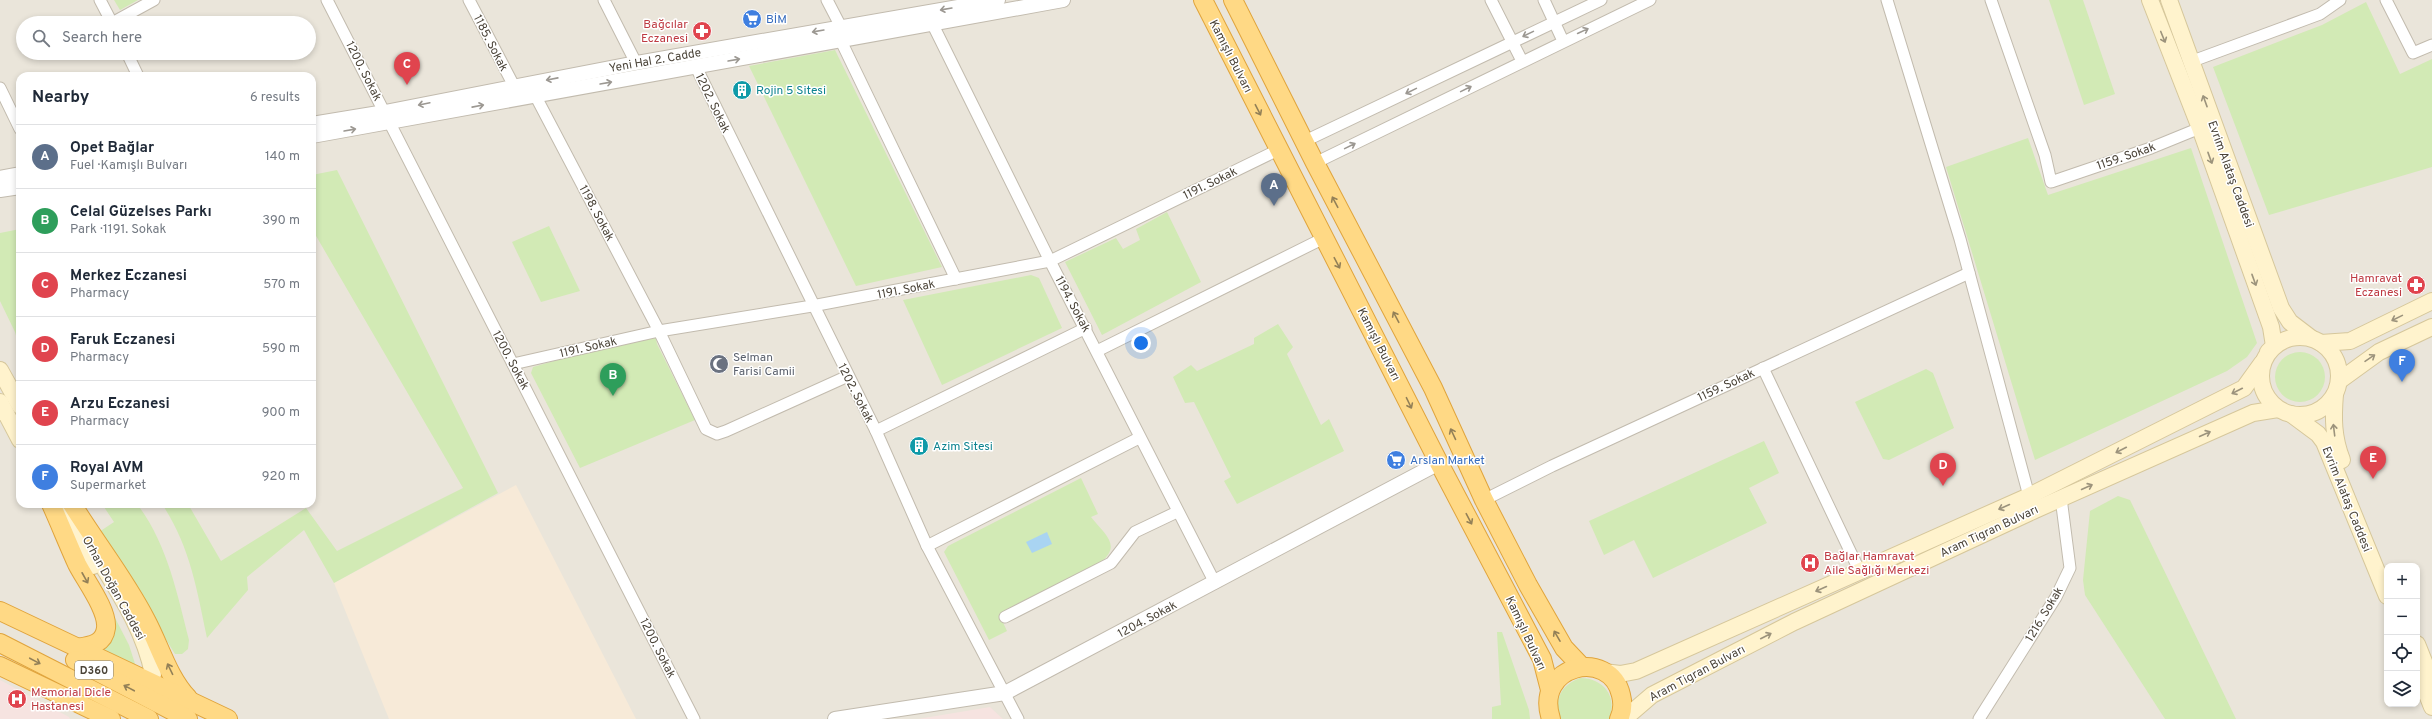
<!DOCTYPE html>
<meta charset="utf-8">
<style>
:root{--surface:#fff;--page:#f2f2f3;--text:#1f2937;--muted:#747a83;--line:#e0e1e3;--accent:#fc3f1d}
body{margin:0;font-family:Overpass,sans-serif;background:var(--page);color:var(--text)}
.controls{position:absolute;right:12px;bottom:12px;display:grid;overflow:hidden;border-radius:8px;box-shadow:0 2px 6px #0003}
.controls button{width:36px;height:36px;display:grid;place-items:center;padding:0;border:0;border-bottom:1px solid var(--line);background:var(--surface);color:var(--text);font:20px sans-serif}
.you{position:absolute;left:1141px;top:343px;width:14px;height:14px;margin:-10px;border:3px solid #fff;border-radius:50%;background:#1a73e8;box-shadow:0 0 0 6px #1a73e833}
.badge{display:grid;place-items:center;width:26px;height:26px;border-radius:50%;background:var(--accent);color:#fff;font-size:13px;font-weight:700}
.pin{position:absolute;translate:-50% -33px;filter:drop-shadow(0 1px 2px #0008)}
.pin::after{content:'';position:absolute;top:21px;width:14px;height:12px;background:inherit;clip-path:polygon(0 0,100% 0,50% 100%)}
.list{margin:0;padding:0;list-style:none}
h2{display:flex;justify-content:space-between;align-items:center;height:52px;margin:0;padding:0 16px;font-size:17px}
h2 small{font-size:13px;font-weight:400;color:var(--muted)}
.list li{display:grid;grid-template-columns:26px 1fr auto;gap:12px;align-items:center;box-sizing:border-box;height:64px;padding:0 16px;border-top:1px solid var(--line)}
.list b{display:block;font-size:15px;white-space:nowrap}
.list p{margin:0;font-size:13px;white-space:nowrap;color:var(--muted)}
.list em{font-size:13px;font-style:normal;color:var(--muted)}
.icon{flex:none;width:22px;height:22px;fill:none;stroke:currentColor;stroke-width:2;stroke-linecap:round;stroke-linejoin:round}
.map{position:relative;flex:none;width:2432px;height:719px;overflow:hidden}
.search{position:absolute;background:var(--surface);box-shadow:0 2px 6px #0003;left:16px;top:16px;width:300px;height:44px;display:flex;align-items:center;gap:10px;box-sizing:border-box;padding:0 14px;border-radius:22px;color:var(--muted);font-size:15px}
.panel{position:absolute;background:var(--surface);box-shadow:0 2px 6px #0003;left:16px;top:72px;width:300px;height:436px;border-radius:12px}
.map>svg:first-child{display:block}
</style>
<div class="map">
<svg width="2432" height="719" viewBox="0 0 2432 719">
<rect width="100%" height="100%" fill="#f6f3ec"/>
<!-- residential -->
<path fill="#eae5da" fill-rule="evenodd" d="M0 0H2432V719H0ZM23 23H309V53H23ZM20 76H312V504H20ZM2387 566H2417V704H2387Z"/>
<!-- commercial -->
<polygon fill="#f7ead8" points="516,485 636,719 389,719 334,583"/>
<!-- medical -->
<g fill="#f6e3e0">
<polygon points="0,680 69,717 70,719 0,719"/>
<polygon points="990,707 1003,719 918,719"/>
</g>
<!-- green -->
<g fill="#d2eab5">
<polygon points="114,0 138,0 120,10"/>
<polygon points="2049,0 2083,0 2115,94 2084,105"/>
<polygon points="2366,2 2400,74 2432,59 2432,167 2269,215 2213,67 2322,25"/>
<polygon points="835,50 942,267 856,286 749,66"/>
<polygon points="2028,138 2048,195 2191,148 2257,343 2247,357 2227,371 2035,460 1946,167"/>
<path d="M337 170 498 493 334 583 304 530 247 577 248 590 207 638C197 590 190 546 162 504H188L221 561 306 508 337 551 463 488 312 229V175Z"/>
<polygon points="1167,212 1201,282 1102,335 1065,262 1116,238 1123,249 1140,240 1136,229"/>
<polygon points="549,226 580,291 541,302 512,242"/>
<polygon points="20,229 20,350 15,332 0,301 0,233"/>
<polygon points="1031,275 1039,278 1062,328 942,385 903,300"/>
<polygon points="1278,324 1293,347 1287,354 1321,425 1329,419 1344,451 1237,504 1224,481 1231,477 1194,402 1185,403 1173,377 1191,365 1197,371 1254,344 1254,338"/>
<polygon points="655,332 657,344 695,420 580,468 531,373 533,367"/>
<circle cx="2300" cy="377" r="25"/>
<polygon points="1926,369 1933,373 1954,428 1889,460 1883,459 1855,402"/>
<polygon points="1764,441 1779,473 1749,488 1767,523 1653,578 1634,540 1604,555 1589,521"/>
<path d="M1081 478 1098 514 1091 517C1104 534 1123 545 1100 563L1000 616 1007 631 989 640 944 552 948 546Z"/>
<polygon points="2118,496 2130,500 2236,719 2165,719 2085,595 2083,580 2090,511"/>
<path d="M102 504H137C167 543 177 593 189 640L188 649 182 654H175L99 532 114 522Z"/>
<polygon points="113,614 129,645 137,670 99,652"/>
<polygon points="1497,632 1502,632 1529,710 1530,719 1492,719 1492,707 1501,705"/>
<path d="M1580 678C1603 678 1618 696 1609 719H1561C1553 700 1561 685 1580 678Z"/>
</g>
<!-- water -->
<polygon fill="#a9d4f2" points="1047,532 1052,544 1032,553 1026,542"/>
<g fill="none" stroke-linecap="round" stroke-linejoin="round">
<defs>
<g id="minor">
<polyline points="100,0 112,23"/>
<polyline points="327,0 694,719"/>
<polyline points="469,0 514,86"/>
<polyline points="604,0 636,63"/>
<polyline points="827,0 841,27"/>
<polyline points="1491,0 1522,61"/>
<polyline points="1544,0 1563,41"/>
<polyline points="1887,0 1960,239 2029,496"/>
<polyline points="1991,0 2045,155 2051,182 2151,148 2200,128"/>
<polyline points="2386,0 2413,53 2432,45"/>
<polyline points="112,23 154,0"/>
<polyline points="933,25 1050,261 1215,583"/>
<polyline points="841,41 956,279"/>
<polyline points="127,53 138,76"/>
<polyline points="2190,62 2320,14 2340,0"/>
<polyline points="696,67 876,431 927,546 1018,719"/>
<polyline points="0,88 20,129"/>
<polyline points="535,95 659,331 706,429 717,434 726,431 848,376"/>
<polyline points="1305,141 1601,0"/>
<polyline points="1315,163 1650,0"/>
<polyline points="1097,351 1324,238"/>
<polyline points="513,364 659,331 812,306 1050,261 1278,150"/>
<polyline points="1763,368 1860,572"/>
<polyline points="876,431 1086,328"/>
<polyline points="1484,500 1552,466 1969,273"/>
<polyline points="927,546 1139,438"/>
<polyline points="1005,617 1111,563 1135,532 1177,512"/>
<polyline points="1979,719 2056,597 2070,568 2061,498"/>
</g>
<g id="tertiary">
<polyline points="312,124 385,112 636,63 998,0"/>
<polyline points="312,136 1063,0"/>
<polyline points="0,178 20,174"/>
<polyline points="0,190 20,187"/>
<polyline points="835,719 1005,693 1439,463"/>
</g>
<g id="secondary">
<polyline points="2150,0 2200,128 2271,327 2274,346 2268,352"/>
<polyline points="2169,0 2281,308 2290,322 2311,338"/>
<circle cx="2300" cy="376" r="39"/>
<polyline points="2321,343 2350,341 2432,301"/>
<polyline points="0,370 20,406"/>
<polyline points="2339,381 2379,352 2432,327"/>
<path d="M2335 394C2333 418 2333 437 2342 460"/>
<polyline points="0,402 20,440"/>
<polyline points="2291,414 2318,434 2324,442 2387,596"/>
<polyline points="63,516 93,566"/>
<path d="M93 550C117 590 144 628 153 674"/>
<polyline points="2417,644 2431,679"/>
<polyline points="2417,669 2432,707"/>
<polyline points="1604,672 1620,674 1636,671 2029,496 2244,388 2262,363"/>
<polyline points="1624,719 1652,695 1794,622 2035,510 2253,413 2278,409"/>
</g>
<g id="trunk">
<polyline points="1203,0 1439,463 1542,659 1550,690"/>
<polyline points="1233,0 1315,163 1433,388 1484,500 1528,585 1564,648 1582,667"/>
<path d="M51 504C60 524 68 544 77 564 85 580 108 610 106 628 104 645 89 646 76 648"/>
<path d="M72 504C96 543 125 579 146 620 160 646 168 677 188 698"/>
<polyline points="0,611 228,719"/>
<polyline points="0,643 149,719"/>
<polyline points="75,660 188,719"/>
<polyline points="0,666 111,719"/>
<path d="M1551 719C1533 665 1610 647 1621 695 1623 703 1623 711 1619 719"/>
</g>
</defs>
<!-- minor casing -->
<use href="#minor" stroke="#c2bbae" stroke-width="13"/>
<!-- tertiary casing -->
<use href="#tertiary" stroke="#c2bbae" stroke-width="16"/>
<!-- secondary casing -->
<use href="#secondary" stroke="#d6c79b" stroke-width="18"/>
<!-- trunk casing -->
<use href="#trunk" stroke="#e0a43c" stroke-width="20"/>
<!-- minor -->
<use href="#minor" stroke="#fff" stroke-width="11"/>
<!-- tertiary -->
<use href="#tertiary" stroke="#fff" stroke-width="14"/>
<!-- secondary -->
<use href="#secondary" stroke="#fff3cd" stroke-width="16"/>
<!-- trunk -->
<use href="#trunk" stroke="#ffd985" stroke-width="18"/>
</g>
<!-- one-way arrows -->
<defs><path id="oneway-shaft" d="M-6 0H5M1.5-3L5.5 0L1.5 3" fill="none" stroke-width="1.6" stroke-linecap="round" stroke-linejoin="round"/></defs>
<g stroke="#9c9892">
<use href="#oneway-shaft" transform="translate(946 9) rotate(170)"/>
<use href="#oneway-shaft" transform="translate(818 31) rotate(170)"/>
<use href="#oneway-shaft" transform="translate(1583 31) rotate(-25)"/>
<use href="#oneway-shaft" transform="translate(1528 34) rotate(154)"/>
<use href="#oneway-shaft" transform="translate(734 60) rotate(-10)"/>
<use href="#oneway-shaft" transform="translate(552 79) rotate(169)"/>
<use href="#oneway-shaft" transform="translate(606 83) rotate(-10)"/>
<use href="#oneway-shaft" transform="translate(1466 89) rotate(-26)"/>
<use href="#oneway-shaft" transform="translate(1411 91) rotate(154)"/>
<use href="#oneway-shaft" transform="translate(424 104) rotate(168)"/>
<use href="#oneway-shaft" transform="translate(478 106) rotate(-11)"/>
<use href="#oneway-shaft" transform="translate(350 130) rotate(-10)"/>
<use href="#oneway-shaft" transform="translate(1350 146) rotate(-26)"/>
</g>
<g stroke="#9c937c">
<use href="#oneway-shaft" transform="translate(2163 37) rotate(68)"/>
<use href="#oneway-shaft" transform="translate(2205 101) rotate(-110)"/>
<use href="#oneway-shaft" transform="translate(2210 158) rotate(70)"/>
<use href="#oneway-shaft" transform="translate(2254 280) rotate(70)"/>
<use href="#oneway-shaft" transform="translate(2397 318) rotate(154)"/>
<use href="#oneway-shaft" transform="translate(2370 358) rotate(-34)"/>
<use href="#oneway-shaft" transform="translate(2237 391) rotate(153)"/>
<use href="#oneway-shaft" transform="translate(2334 430) rotate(-97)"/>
<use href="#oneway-shaft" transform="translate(2205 434) rotate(-24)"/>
<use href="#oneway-shaft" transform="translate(2121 450) rotate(153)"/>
<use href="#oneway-shaft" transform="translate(2087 487) rotate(-24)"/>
<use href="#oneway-shaft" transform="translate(2004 507) rotate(156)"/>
<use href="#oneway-shaft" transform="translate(1821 589) rotate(156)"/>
<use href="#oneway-shaft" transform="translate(1766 636) rotate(-27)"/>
</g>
<g stroke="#938057">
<use href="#oneway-shaft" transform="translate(1258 110) rotate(63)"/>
<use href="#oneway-shaft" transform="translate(1335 202) rotate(-118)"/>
<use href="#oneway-shaft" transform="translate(1337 263) rotate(62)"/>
<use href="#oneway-shaft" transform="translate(1396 317) rotate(-118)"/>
<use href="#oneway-shaft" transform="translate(1409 403) rotate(64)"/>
<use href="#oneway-shaft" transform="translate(1453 434) rotate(-115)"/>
<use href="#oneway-shaft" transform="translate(1469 519) rotate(62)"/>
<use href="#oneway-shaft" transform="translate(85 578) rotate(61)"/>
<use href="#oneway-shaft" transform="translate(1557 636) rotate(-120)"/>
<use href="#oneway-shaft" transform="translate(35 661) rotate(28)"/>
<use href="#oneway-shaft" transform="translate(170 669) rotate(-116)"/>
<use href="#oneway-shaft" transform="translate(129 688) rotate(-152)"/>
</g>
<!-- icons -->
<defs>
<symbol id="supermarket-disc" viewBox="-11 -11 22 22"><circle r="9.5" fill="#3f7fe0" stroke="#fff"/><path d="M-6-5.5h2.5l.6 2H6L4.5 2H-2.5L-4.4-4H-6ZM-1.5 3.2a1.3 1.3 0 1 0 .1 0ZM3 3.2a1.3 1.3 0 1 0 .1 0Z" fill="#fff"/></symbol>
<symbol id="pharmacy-disc" viewBox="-11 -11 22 22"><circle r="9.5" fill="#e0444e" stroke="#fff"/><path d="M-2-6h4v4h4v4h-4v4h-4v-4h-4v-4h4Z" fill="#fff"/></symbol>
<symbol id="building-disc" viewBox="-11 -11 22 22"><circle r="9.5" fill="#0f9aa8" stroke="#fff"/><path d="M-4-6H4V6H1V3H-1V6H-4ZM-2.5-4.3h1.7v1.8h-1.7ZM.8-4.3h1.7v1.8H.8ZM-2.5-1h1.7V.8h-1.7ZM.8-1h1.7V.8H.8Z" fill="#fff"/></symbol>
<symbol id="mosque-disc" viewBox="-11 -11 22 22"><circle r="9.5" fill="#6b7280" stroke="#fff"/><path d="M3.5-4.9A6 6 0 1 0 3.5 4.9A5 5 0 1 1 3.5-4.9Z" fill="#fff"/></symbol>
<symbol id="hospital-disc" viewBox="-11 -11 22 22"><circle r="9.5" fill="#e0444e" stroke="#fff"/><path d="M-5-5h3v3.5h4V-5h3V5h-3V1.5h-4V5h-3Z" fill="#fff"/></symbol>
</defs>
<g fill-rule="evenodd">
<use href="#supermarket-disc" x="741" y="8" width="22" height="22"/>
<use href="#pharmacy-disc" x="691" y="20" width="22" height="22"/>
<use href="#building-disc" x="731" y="79" width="22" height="22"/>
<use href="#pharmacy-disc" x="2405" y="274" width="22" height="22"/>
<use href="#mosque-disc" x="708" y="353" width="22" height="22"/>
<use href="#building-disc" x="908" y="435" width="22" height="22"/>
<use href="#supermarket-disc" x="1385" y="449" width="22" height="22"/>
<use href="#hospital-disc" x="1799" y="552" width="22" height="22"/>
<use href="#hospital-disc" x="6" y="688" width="22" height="22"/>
</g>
<g text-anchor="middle" stroke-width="3" stroke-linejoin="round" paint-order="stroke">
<!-- shield labels -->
<rect fill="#fff" stroke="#817c74" stroke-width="1" x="75" y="661" width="38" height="18" rx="3"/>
<g font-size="11" font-weight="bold" fill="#4b4439">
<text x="94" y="674">D360</text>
</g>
<!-- shop labels -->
<g font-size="12" fill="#366cbe" stroke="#fff" text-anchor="start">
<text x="766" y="23">BİM</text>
<text x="1410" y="464">Arslan Market</text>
</g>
<!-- health labels -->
<g font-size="12" fill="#be3a42" stroke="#fff" text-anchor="end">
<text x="688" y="28">Bağcılar<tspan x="688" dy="14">Eczanesi</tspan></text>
<text x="2402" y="282">Hamravat<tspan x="2402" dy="14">Eczanesi</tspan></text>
<text x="1824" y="560" text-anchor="start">Bağlar Hamravat<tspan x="1824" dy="14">Aile Sağlığı Merkezi</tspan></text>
<text x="31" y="696" text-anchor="start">Memorial Dicle<tspan x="31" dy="14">Hastanesi</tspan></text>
</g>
<!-- street labels -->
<g font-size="12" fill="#4b4439" stroke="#fff">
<text transform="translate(491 43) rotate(63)" y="4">1185. Sokak</text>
<text transform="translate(1231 56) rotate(63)" y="4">Kamışlı Bulvarı</text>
<text transform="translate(655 60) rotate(-10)" y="4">Yeni Hal 2. Cadde</text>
<text transform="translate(364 71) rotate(63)" y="4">1200. Sokak</text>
<text transform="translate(713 103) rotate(64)" y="4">1202. Sokak</text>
<text transform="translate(2126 156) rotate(-19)" y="4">1159. Sokak</text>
<text transform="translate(2231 174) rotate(70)" y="4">Evrim Alataş Caddesi</text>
<text transform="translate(1210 183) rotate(-26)" y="4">1191. Sokak</text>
<text transform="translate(597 213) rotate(62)" y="4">1198. Sokak</text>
<text transform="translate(906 289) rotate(-11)" y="4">1191. Sokak</text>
<text transform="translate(1073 304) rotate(62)" y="4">1194. Sokak</text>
<text transform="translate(1379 344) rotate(63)" y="4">Kamışlı Bulvarı</text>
<text transform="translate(588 347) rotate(-13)" y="4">1191. Sokak</text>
<text transform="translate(511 360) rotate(62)" y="4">1200. Sokak</text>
<text transform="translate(1726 385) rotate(-25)" y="4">1159. Sokak</text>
<text transform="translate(856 393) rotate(63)" y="4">1202. Sokak</text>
<text transform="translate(2347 499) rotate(68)" y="4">Evrim Alataş Caddesi</text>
<text transform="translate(1989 531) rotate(-25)" y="4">Aram Tigran Bulvarı</text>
<text transform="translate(114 588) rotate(61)" y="4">Orhan Doğan Caddesi</text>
<text transform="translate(2044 614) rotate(-59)" y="4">1216. Sokak</text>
<text transform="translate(1147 619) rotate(-28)" y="4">1204. Sokak</text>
<text transform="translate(1526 633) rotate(65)" y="4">Kamışlı Bulvarı</text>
<text transform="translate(658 648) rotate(63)" y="4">1200. Sokak</text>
<text transform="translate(1697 673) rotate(-28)" y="4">Aram Tigran Bulvarı</text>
</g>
<!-- culture labels -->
<g font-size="12" fill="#0d838f" stroke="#fff" text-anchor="start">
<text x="756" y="94">Rojin 5 Sitesi</text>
<text x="933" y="450">Azim Sitesi</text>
</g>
<!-- worship labels -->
<g font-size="12" fill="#5b616d" stroke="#fff" text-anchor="start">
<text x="733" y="361">Selman<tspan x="733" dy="14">Farisi Camii</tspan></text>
</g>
</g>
</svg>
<div class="controls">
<button>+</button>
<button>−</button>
<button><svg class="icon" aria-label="locate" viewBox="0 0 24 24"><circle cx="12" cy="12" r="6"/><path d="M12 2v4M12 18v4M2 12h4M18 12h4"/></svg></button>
<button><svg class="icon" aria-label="layers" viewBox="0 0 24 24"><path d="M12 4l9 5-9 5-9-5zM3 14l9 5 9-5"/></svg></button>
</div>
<div class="you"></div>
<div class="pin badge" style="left:1274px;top:206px;background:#5c6f8a">A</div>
<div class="pin badge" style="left:613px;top:396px;background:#2e9e5b">B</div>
<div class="pin badge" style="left:407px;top:85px;background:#e0444e">C</div>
<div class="pin badge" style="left:1943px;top:486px;background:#e0444e">D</div>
<div class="pin badge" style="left:2373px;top:479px;background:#e0444e">E</div>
<div class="pin badge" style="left:2402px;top:382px;background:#3f7fe0">F</div>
<div class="search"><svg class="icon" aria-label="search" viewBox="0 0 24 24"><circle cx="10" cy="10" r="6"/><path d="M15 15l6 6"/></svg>Search here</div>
<section class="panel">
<h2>Nearby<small>6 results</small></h2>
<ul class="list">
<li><span class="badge" style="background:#5c6f8a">A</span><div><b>Opet Bağlar</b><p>Fuel · Kamışlı Bulvarı</p></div><em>140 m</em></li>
<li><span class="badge" style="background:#2e9e5b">B</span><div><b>Celal Güzelses Parkı</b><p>Park · 1191. Sokak</p></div><em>390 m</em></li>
<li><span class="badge" style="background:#e0444e">C</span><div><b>Merkez Eczanesi</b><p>Pharmacy</p></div><em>570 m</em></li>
<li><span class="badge" style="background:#e0444e">D</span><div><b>Faruk Eczanesi</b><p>Pharmacy</p></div><em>590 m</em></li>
<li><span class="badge" style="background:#e0444e">E</span><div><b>Arzu Eczanesi</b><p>Pharmacy</p></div><em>900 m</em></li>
<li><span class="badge" style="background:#3f7fe0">F</span><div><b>Royal AVM</b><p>Supermarket</p></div><em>920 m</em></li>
</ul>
</section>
</div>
